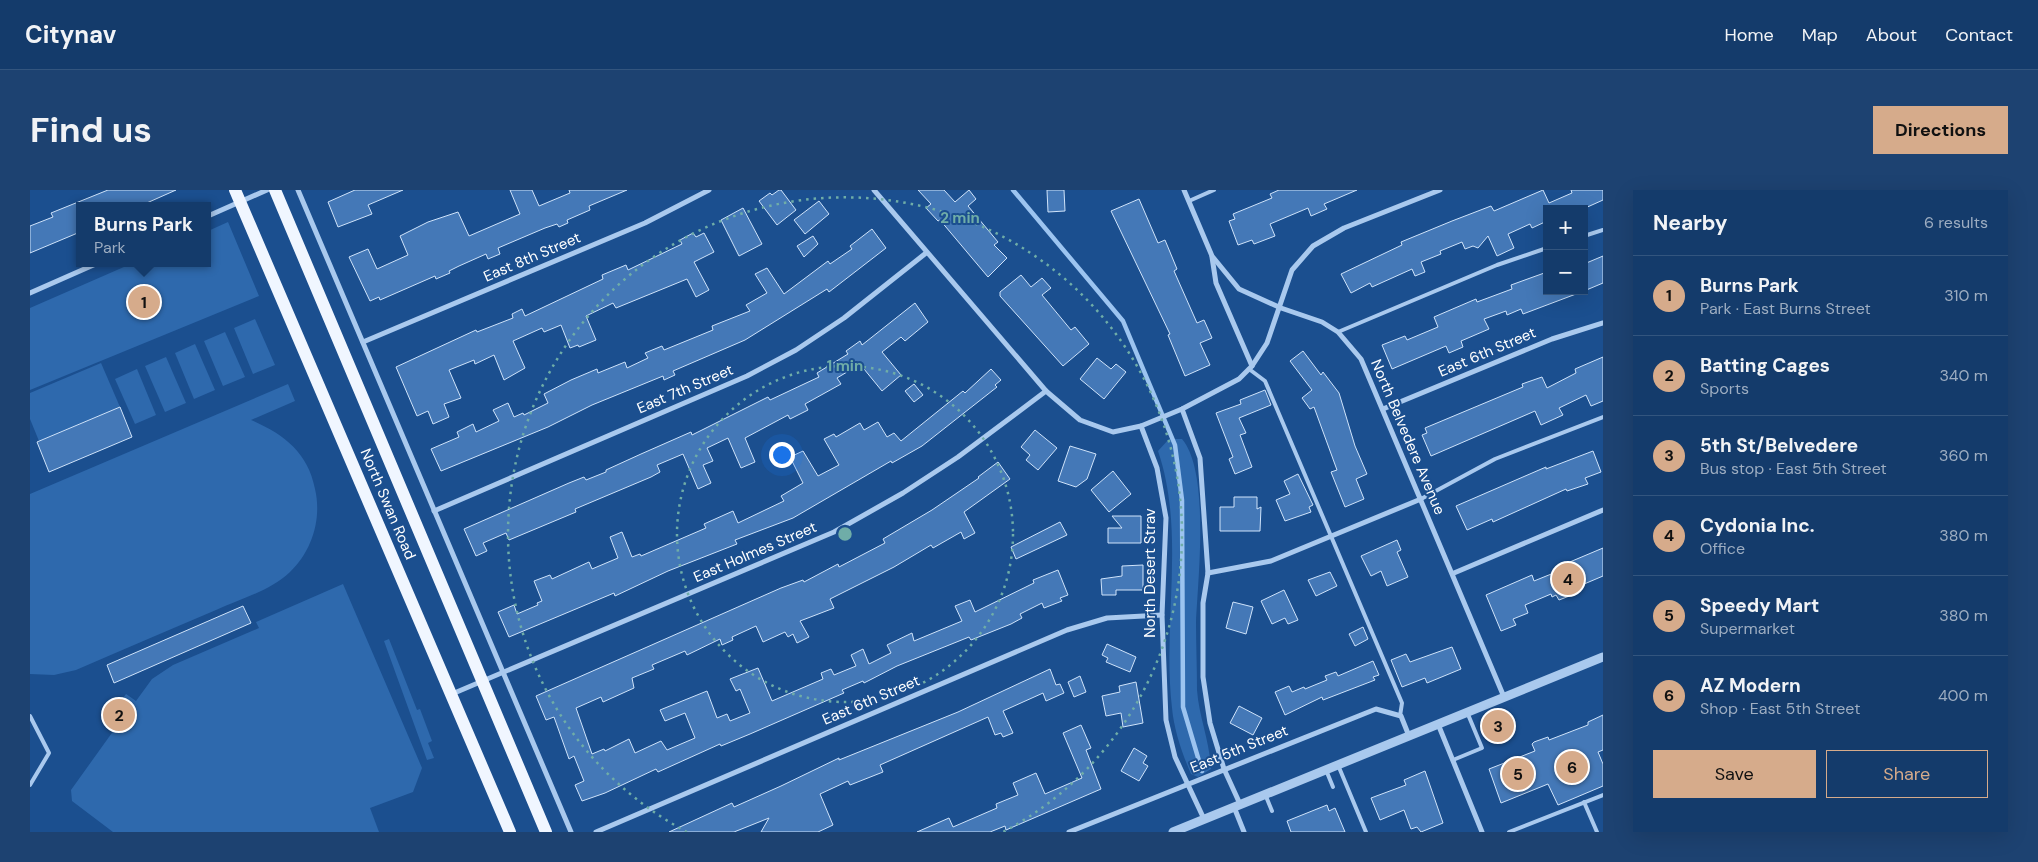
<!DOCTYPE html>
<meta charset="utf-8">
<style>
:root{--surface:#143b6b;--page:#1d4271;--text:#f1f3f6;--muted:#9dadc1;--line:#33557e;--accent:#d6ab8b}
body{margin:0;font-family:"DM Sans",sans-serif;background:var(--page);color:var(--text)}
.controls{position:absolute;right:15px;top:15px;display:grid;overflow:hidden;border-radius:0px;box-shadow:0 5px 20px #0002}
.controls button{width:45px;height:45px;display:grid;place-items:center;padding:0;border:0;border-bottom:1px solid var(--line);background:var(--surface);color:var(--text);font:25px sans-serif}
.you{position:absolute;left:751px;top:264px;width:18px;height:18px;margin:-12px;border:4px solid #fff;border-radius:50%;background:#1a73e8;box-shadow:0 0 0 8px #1a73e833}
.badge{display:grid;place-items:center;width:32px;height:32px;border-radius:50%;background:var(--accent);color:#111;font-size:16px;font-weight:700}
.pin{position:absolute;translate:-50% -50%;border:2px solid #fff;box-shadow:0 1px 5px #0006}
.popup{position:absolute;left:46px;top:12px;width:135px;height:65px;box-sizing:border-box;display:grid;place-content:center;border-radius:0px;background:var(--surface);filter:drop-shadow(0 1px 4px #0005);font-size:16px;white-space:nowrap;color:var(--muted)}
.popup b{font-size:19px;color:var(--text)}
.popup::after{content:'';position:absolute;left:50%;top:100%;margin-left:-10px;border:10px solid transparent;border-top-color:var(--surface)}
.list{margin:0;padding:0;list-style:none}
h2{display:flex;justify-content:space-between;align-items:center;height:65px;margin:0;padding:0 20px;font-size:21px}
h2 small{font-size:16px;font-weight:400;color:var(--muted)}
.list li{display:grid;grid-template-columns:32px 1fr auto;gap:15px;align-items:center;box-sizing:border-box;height:80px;padding:0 20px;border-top:1px solid var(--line)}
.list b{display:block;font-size:19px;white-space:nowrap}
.list p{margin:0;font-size:16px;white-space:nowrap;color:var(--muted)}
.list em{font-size:16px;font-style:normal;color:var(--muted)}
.actions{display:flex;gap:10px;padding:15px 20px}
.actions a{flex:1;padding:11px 0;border:1px solid var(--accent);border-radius:0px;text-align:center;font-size:18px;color:var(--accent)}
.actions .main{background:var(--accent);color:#111}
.map{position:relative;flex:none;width:1573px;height:642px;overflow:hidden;border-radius:0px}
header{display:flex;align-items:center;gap:30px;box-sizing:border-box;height:70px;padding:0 25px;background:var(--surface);border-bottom:1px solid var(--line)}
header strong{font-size:24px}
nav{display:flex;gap:28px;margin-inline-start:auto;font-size:18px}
.intro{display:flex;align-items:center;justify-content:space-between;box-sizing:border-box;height:120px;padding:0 30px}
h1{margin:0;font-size:35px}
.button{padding:12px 22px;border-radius:0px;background:var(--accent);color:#111;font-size:18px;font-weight:700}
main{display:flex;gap:30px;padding:0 30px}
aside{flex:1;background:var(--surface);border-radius:0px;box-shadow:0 5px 20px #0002}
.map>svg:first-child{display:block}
</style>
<header>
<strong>Citynav</strong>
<nav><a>Home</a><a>Map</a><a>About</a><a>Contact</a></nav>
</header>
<div class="intro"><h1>Find us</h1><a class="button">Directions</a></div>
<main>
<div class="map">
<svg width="1573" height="642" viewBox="0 0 1573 642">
<rect width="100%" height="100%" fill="#1b4f8f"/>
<!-- green -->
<g fill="#2e69ad">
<polygon points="198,32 229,106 0,200 0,118 103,73 178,73 178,41"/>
<polygon points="225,129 245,175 223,184 204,138"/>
<polygon points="195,142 215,187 193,196 174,151"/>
<polygon points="165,154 185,200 164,209 145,163"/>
<polygon points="136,167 156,213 135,222 115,176"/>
<polygon points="71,173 90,217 9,251 0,229 0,203"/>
<polygon points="107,179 126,225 105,234 85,189"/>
<path d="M258 194 265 211 221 230C253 244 278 262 285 299 292 329 282 361 260 382 240 401 210 409 186 420 139 440 92 460 46 480L24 485 0 484V304Z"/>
<path d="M1139 249H1152C1180 282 1168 388 1166 432 1166 454 1167 478 1167 500 1169 527 1180 552 1181 579L1168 587 1161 584C1152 563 1144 540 1142 518 1132 433 1156 343 1128 261Z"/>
<polygon points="313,394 392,578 383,602 340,618 349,642 83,642 42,611 41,600 84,540 75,533 96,504 106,511 122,489 143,475 229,438 226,432"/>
<polygon points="359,449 387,520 390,519 402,551 398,553 404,568 397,570 354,451"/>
</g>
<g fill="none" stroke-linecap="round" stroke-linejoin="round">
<!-- stream -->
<polyline stroke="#9cc4f0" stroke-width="4.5" points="983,0 1093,131 1145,255 1152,310 1153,517 1172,581"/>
</g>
<!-- building -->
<g fill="#4478b7" stroke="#cfe3fa">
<polygon points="78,0 146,0 110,16 50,16 50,42 0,63 0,36 23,27 21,23"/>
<polygon points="325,0 373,0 338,15 342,24 308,37 298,12"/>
<polygon points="480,0 502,0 509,16 540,3 539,0 597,0 559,16 560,20 537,30 538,33 529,37 527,34 515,38 468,58 470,64 458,69 456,64 429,76 419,81 420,83 406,89 405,86 350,110 349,107 340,111 319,67 338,59 347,79 378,65 370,46 398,32 428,22 439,46 490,24"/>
<polygon points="749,0 751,0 766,20 747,35 729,11 740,3 742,5"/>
<polygon points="888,0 914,0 925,12 939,0 946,9 938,16 968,52 964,55 977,68 958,87 910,30 908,31 896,18 901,14"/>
<polygon points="1017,0 1034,0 1035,21 1018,22"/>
<polygon points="1249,0 1327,0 1294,14 1297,19 1281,26 1278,18 1240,34 1245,46 1224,54 1222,50 1208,55 1199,31 1205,29 1203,24 1242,8 1240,4"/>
<polygon points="1513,0 1519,13 1542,3 1541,0 1573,0 1573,10 1553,19 1517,19 1517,31 1502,38 1500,34 1478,44 1484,58 1467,66 1458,46 1448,58 1443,56 1435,59 1432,52 1410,61 1411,64 1391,72 1395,82 1385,86 1382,79 1342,97 1340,93 1321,103 1311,84 1372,55 1371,52 1422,31 1461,16 1464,21"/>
<polygon points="1109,9 1128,53 1135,50 1147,79 1144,81 1167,133 1174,130 1182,148 1170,153 1180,175 1155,186 1138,145 1140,144 1081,21"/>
<polygon points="789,11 799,24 775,44 764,30"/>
<polygon points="713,18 732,54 709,66 691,30"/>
<polygon points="842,39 856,58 799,102 797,99 715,150 643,181 645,185 634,190 633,186 562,215 518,237 411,281 401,259 429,247 427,242 443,234 446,242 469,231 463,220 478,213 484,227 493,223 494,225 518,213 514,204 541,190 567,179 568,183 595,172 597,178 618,168 615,163 632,156 634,160 683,140 682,136 720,121 716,115 737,103 725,84 737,78 754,104 798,71 800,74 822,59 820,56"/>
<polygon points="663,43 666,47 674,43 684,62 664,72 679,100 666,107 657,89 586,118 583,113 556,126 566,150 549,157 548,155 540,158 531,135 514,142 512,138 483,151 495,178 474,190 464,165 445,174 444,170 419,180 431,208 414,214 419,227 403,234 398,221 387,226 366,177 446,140 447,142 483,128 482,124 492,119 495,126 573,89 572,85 596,75 598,80 652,54 650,50"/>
<polygon points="783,46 788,54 774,67 767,56"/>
<polygon points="1573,66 1573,93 1554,101 1554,74"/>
<polygon points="1517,82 1517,101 1554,101 1493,124 1491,119 1477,125 1476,121 1454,129 1459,139 1431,151 1433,157 1419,163 1416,156 1362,179 1352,155 1375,146 1377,150 1408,137 1404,127 1446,109 1447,112 1482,99 1481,95"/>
<polygon points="991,85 1001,97 1012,88 1021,98 1012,105 1041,140 1045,137 1059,154 1033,176 970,106 970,102"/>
<polygon points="885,113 898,132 875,151 871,147 852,162 871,185 852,201 834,179 831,182 827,176 807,188 811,194 775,214 778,220 760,229 758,225 715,248 725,272 711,278 698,248 677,258 683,271 673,275 681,293 668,299 653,264 627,275 630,282 621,287 545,319 546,322 479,350 476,343 453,353 457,361 446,366 434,339 539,293 554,287 556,290 576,282 576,280 611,264 661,242 662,245 738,207 740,210 789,187 787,183 818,164 816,161 830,151 832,155"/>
<polygon points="1273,161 1291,185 1293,182 1309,203 1325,256 1337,284 1326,289 1334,309 1315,317 1301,282 1307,280 1284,217 1280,219 1272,208 1282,200 1260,171"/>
<polygon points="1573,167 1573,211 1561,216 1556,205 1529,218 1533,225 1511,235 1505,221 1401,266 1392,245 1397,243 1395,238 1493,197 1492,194 1512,187 1517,198 1546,183 1545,179"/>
<polygon points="1067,168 1081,179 1086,174 1096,182 1074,209 1050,189"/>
<polygon points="961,179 971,190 965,195 967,197 892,256 862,273 861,271 763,328 705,350 707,354 638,381 585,406 584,403 479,447 468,422 484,415 487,424 508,415 507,413 512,411 504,391 520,385 522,389 559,372 562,379 588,368 580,347 592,342 602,367 610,364 611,366 676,338 674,334 703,321 708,333 754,311 751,306 773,293 760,267 773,261 788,286 809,275 794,249 804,244 806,247 830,233 834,240 848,232 857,247 864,243 871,251 933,201 935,203"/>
<polygon points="884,194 893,205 884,212 875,201"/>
<polygon points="1235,200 1241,215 1209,228 1216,243 1210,245 1222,277 1205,284 1199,269 1203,267 1186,223 1211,214 1210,210"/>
<polygon points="90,217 102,247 19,282 7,252"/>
<polygon points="1005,240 1027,258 1008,280 996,270 1000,265 991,257"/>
<polygon points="1040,256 1066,264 1057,289 1046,297 1028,291"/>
<polygon points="1563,261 1571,282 1555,288 1558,294 1537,301 1536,299 1463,332 1462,329 1437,340 1426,316 1516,277 1516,279"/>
<polygon points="968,272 980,289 934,322 945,343 934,349 931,342 903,358 901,355 864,377 800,409 804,418 770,431 779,447 767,453 763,444 758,447 755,442 733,452 726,436 702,447 703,450 692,455 690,449 657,465 655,461 622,475 624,479 602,488 604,498 573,512 571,507 546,518 562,564 574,559 575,561 599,549 605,563 631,551 637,560 665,548 655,523 635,531 630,520 677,501 687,528 697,524 700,531 720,523 710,499 706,501 700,489 728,478 742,511 793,489 791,483 801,479 804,485 826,476 821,465 833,459 839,474 861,463 857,455 882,443 884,451 932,431 925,416 940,410 945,422 1004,393 1003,390 1028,380 1038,405 1030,408 1032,411 1014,418 1012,413 990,424 992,428 981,434 941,450 939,447 867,476 834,493 833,491 812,500 814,503 720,544 691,556 690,554 628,582 626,579 575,603 552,611 545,595 554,591 544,566 539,569 524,527 516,530 506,506 751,398 773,390 774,392 808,374 809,377 855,353 853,349 902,320 949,288 948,287"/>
<polygon points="1083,281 1101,304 1079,322 1061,300"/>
<polygon points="1268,284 1283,315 1279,317 1281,322 1255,331 1246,310 1260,304 1254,291"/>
<polygon points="1204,307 1227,307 1227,319 1231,317 1230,341 1190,341 1190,317 1204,317"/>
<polygon points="1082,326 1111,326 1111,353 1078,353 1078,338 1092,338"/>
<polygon points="1030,332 1037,345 986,369 981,357"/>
<polygon points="1367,350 1371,360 1367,362 1378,387 1357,396 1351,381 1341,386 1331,366"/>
<polygon points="1573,358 1573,386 1540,400 1542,405 1529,410 1526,405 1522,407 1521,404 1495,415 1498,423 1483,429 1486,435 1471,441 1456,405 1502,385 1504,391 1536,378 1535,374"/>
<polygon points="1113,375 1113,400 1086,400 1086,405 1072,405 1071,389 1092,386 1092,376"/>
<polygon points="1300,382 1307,396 1286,406 1278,390"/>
<polygon points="1254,400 1268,430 1258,434 1255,428 1242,434 1231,411"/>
<polygon points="1203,412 1223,417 1216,444 1196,438"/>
<polygon points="213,416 221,433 84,493 77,475"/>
<polygon points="1333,437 1338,449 1325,456 1319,444"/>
<polygon points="1077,454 1106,467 1100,482 1076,472 1078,468 1072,465"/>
<polygon points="1422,457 1431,479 1397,493 1395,488 1372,497 1361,470 1376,464 1380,472"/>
<polygon points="1343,471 1349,485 1343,487 1345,490 1293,510 1292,507 1255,525 1245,502 1259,496 1262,502 1274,497 1275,499 1297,490 1295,486 1306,482 1308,486"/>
<polygon points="1020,479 1026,495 1030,494 1034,503 1016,511 1013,503 973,521 983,543 973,547 971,543 965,545 958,527 850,575 853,582 820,595 818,591 790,604 803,635 788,642 731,642 739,628 704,642 639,642 702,613 704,617 751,596 809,568 809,570 928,522"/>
<polygon points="1050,486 1056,502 1044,507 1038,492"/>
<polygon points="1106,492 1113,533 1093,537 1091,523 1076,526 1072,506 1090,502 1089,496"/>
<polygon points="1209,516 1232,528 1223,545 1200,533"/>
<polygon points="1573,525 1573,560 1568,562 1573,574 1573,596 1528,615 1518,594 1471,613 1459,579 1505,561 1502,554 1504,552 1518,547 1519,550 1558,535 1558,532"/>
<polygon points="1051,535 1061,558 1056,560 1071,599 976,640 975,636 960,642 887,642 919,628 923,637 967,618 966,614 988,605 983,593 1006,583 1015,604 1052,588 1033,543"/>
<polygon points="1104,558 1117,566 1113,573 1118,576 1109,591 1091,581"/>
<polygon points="1395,581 1413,633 1391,642 1387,637 1381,639 1374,620 1350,630 1341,608 1376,595 1374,590"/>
<polygon points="1297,615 1299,621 1305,618 1315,642 1261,642 1257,631"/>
</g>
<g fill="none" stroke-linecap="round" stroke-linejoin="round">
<!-- service -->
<g stroke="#a9c9ee" stroke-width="4">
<polyline points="1159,11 1184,0"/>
<polyline points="1554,46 1573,40"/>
<polyline points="1308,142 1467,75 1517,58"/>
<polyline points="1219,179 1235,191 1372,513 1370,526"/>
<polyline points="1391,309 1465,269 1573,227"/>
<polyline points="0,526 19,563 0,595"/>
<polyline points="1423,570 1452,558 1437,522"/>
<polyline points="1308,575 1336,642"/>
<polyline points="1296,580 1303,597"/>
<polyline points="1235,604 1242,621"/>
<polyline points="1554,612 1567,642"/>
<polyline points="1479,642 1573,605"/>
</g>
<!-- minor -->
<g stroke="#a9c9ee" stroke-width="5">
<polyline points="268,0 541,642"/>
<polyline points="844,0 1016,201 1050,230 1083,242 1111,236 1152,219 1209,189 1222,176 1237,153 1262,80 1283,56 1314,38 1410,0"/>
<polyline points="1154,0 1182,66 1209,99 1251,118 1292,132 1308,142 1331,169 1474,507"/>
<polyline points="178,26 237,0"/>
<polyline points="1182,67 1186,93 1222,176"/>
<polyline points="0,103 68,73"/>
<polyline points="333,152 615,33 679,0"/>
<polyline points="1152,219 1170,268 1178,383 1173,413 1173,487 1180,533 1194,579 1210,614"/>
<polyline points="1353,219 1522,149 1573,133"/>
<polyline points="1111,236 1127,278 1136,328 1132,425 1136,530 1145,567 1174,629"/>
<polyline points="404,321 717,186 766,160 814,128 896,63"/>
<polyline points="1178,383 1241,371 1391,309"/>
<polyline points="1424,383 1573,320"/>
<polyline points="422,504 804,342 873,303 928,267 1016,201"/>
<polyline points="1408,534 1452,642"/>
<polyline points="1204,617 1214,642"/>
<polyline points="566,642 1037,440 1077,428 1132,425"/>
<polyline points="1039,642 1346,519 1371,526 1379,546"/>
</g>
<!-- tertiary -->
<polyline stroke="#a9c9ee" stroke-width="9" points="1143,642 1573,467"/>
<!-- primary -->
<g stroke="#f0f6ff" stroke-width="12">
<polyline points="205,0 480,642"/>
<polyline points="245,0 516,642"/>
</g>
</g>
<!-- distance rings -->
<g fill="none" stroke="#6fada8" stroke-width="2.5" stroke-dasharray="2.5 5">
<circle cx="815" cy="344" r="168"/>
<path d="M657 642A337 337 0 1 1 973 642"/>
</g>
<g text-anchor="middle" stroke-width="4" stroke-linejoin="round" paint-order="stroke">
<!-- street labels -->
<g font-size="15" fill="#fff" stroke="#1b4f8f">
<text transform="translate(502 67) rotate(-23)" y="5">East 8th Street</text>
<text transform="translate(1457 162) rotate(-23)" y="5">East 6th Street</text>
<text transform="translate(655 199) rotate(-23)" y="5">East 7th Street</text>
<text transform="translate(1378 247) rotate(67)" y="5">North Belvedere Avenue</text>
<text transform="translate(358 314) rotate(67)" y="5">North Swan Road</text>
<text transform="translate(725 362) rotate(-23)" y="5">East Holmes Street</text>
<text transform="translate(1120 383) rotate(-90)" y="5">North Desert Strav</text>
<text transform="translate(841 510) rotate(-23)" y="5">East 6th Street</text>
<text transform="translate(1209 559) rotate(-22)" y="5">East 5th Street</text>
</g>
</g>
<circle cx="815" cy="344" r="8" fill="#6fada8" stroke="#1b4f8f" stroke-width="2.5"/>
<g font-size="15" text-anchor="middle" font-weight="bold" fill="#6fada8" stroke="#1b4f8f" stroke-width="4" stroke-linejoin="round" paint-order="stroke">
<text x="930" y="33">2 min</text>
<text x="815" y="181">1 min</text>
</g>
</svg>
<div class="controls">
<button>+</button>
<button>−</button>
</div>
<div class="you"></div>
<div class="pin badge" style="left:114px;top:112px">1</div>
<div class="popup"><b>Burns Park</b>Park</div>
<div class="pin badge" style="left:89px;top:525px">2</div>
<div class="pin badge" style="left:1468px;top:536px">3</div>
<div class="pin badge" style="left:1538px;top:389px">4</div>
<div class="pin badge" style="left:1488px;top:584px">5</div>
<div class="pin badge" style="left:1542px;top:577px">6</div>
</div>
<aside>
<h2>Nearby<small>6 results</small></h2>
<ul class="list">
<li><span class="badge">1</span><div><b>Burns Park</b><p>Park · East Burns Street</p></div><em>310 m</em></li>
<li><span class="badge">2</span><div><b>Batting Cages</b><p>Sports</p></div><em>340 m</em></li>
<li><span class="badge">3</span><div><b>5th St/Belvedere</b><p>Bus stop · East 5th Street</p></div><em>360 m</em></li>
<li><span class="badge">4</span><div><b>Cydonia Inc.</b><p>Office</p></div><em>380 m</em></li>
<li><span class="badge">5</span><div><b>Speedy Mart</b><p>Supermarket</p></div><em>380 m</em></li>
<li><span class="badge">6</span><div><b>AZ Modern</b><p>Shop · East 5th Street</p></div><em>400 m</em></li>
</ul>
<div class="actions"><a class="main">Save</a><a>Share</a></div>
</aside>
</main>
